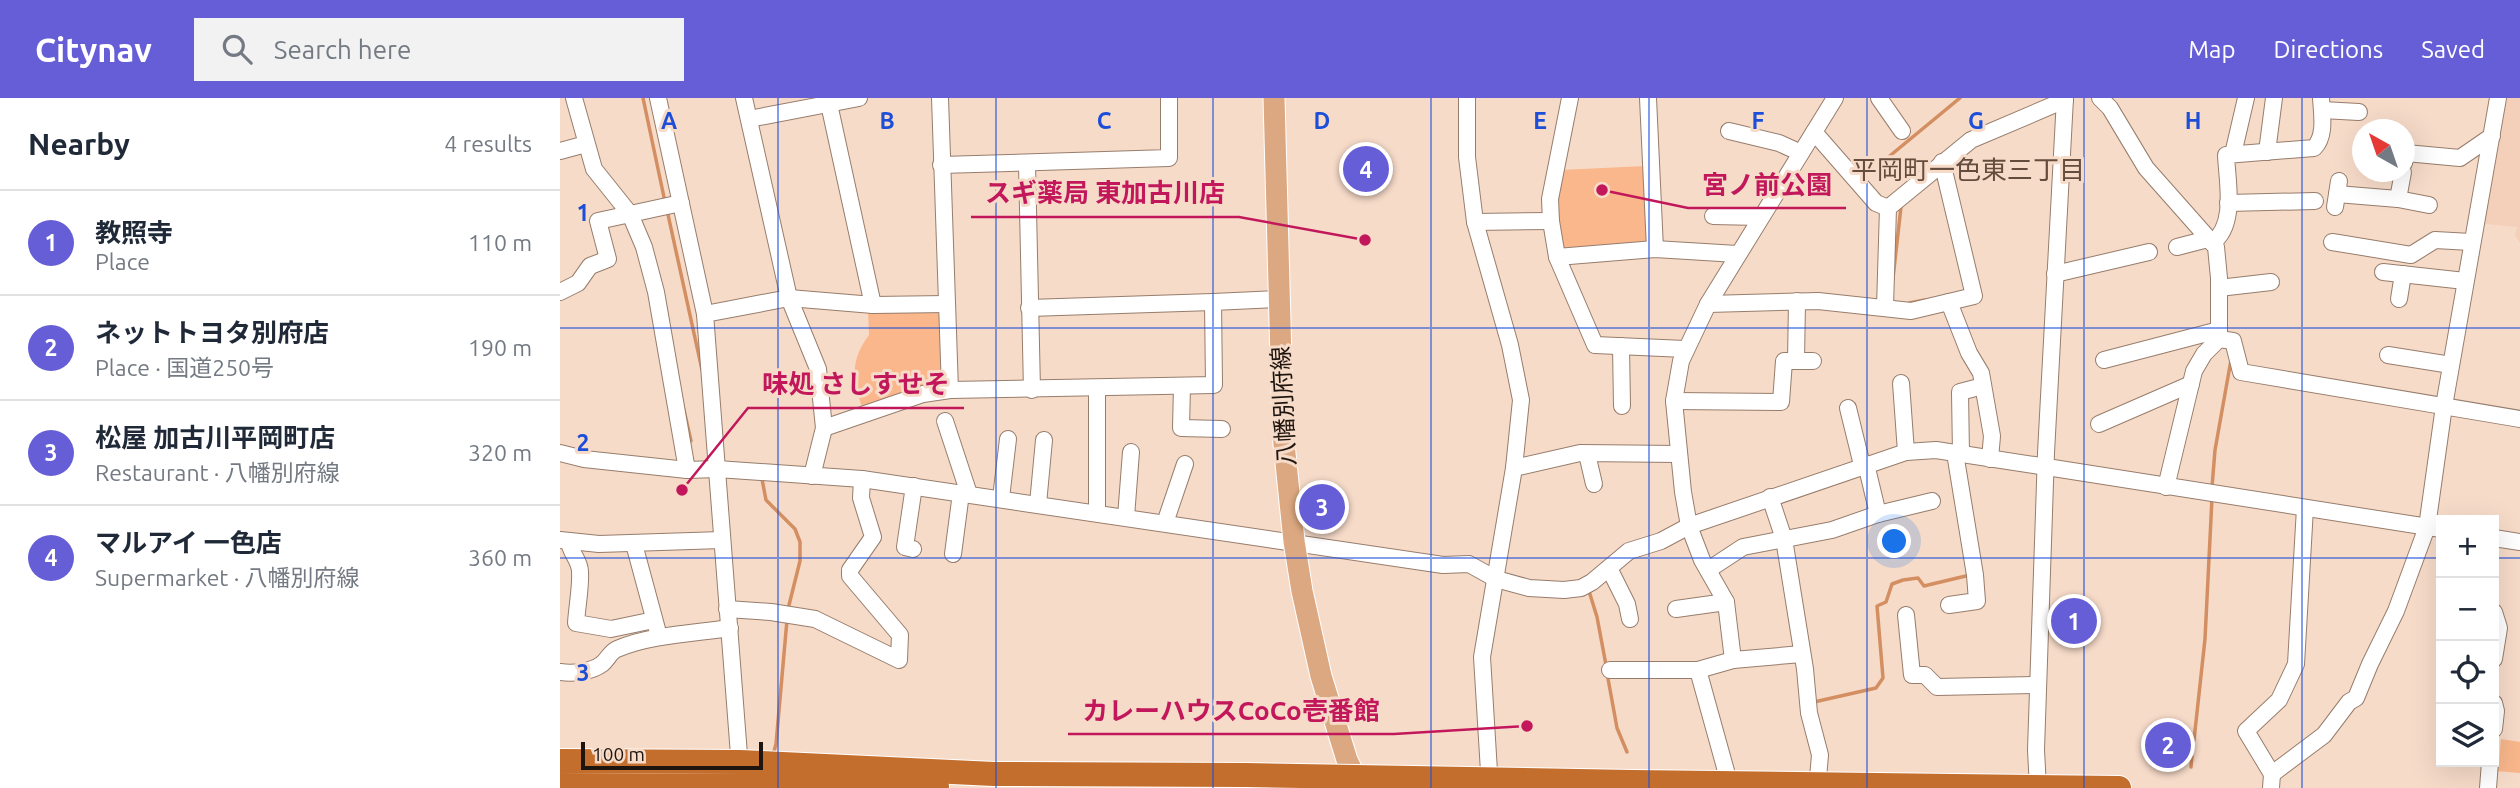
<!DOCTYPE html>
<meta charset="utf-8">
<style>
:root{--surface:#fff;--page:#f2f2f3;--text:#1f2937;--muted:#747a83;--line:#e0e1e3;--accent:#665ed7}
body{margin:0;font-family:Ubuntu,"Noto Sans JP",sans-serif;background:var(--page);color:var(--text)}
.controls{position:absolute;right:21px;bottom:21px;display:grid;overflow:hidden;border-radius:0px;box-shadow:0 7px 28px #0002}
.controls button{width:63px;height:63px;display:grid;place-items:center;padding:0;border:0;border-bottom:2px solid var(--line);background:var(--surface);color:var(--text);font:35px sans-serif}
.compass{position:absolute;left:1792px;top:21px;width:63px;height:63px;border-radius:50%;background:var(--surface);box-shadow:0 7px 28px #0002;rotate:320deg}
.scale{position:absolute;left:21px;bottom:18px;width:182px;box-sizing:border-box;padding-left:7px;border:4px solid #1f150f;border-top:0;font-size:19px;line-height:24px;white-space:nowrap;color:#1f150f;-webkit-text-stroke:5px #f7dbc9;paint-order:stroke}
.you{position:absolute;left:1335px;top:444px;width:24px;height:24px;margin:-18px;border:5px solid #fff;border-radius:50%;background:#1a73e8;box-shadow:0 0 0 10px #1a73e833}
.badge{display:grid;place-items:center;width:46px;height:46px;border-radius:50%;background:var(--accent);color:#fff;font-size:23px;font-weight:700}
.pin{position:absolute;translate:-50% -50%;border:4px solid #fff;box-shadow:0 2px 7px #0006}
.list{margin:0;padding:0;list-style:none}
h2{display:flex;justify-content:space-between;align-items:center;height:91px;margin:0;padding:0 28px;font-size:30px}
h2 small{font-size:23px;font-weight:400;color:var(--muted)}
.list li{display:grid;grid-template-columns:46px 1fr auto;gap:21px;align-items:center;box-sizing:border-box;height:105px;padding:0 28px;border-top:2px solid var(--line)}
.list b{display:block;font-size:26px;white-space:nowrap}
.list p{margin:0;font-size:23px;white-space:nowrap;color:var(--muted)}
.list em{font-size:23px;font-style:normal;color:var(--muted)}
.icon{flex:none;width:38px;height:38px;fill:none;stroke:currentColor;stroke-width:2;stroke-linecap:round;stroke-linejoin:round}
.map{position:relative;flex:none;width:1960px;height:690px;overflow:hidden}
header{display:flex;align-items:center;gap:42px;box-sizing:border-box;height:98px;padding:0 35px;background:var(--accent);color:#fff}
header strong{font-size:33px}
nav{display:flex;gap:38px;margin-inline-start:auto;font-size:24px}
.search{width:490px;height:63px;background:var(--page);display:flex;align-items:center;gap:18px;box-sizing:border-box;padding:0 24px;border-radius:0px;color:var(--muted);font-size:26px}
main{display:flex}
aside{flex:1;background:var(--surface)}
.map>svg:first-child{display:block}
</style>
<header>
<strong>Citynav</strong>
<div class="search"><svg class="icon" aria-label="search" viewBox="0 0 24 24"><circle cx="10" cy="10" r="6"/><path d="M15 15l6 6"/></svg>Search here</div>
<nav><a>Map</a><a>Directions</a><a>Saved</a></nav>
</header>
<main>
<aside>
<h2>Nearby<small>4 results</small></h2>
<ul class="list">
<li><span class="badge">1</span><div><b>教照寺</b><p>Place</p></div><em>110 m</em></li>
<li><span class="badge">2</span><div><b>ネットトヨタ別府店</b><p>Place · 国道250号</p></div><em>190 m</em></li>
<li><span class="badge">3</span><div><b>松屋 加古川平岡町店</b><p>Restaurant · 八幡別府線</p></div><em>320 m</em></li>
<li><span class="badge">4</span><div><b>マルアイ 一色店</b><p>Supermarket · 八幡別府線</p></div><em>360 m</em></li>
</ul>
</aside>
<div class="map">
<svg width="1960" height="690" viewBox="0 0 1960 690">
<rect width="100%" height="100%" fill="#f7dbc9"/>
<!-- built -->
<polygon fill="#f4d0ba" points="1943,0 1960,0 1960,145 1955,137 1957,129 1925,126 1921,119"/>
<!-- green -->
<g fill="#f9b78b">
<polygon points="1086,68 1089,142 1083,149 1006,152 998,146 994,112 1000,72"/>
<path d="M375 212 379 217 381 284 375 291 303 311C292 283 290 262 309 237L308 213Z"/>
<polygon points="1941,641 1960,644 1960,675 1935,673 1935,666 1939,666"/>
</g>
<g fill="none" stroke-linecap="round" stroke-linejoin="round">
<!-- stream -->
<g stroke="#d38f62" stroke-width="3.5">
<polyline points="83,0 105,104"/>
<polyline points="1320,66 1400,0"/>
<polyline points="107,112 142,272"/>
<polyline points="1333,180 1341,109"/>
<polyline points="1349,205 1365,202"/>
<polyline points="123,308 131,343"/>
<polyline points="202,381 206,402 235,431 240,444 240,463 228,511"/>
<polyline points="1652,389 1655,352 1671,262"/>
<polyline points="1029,493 1037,519 1046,567"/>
<polyline points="1047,575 1057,630 1067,654"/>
<polyline points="1254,604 1316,590 1323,580 1317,508 1326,504 1332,486 1343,482 1358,480 1364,488 1368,487 1410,477"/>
<polyline points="1634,642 1645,541 1652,400"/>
<polyline points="213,657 216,646 227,522"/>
<polyline points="1631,669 1632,658"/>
</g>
<defs>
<g id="minor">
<polyline points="14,0 34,71 70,116 84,149 96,194 127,372"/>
<polyline points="98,0 145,216 180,670"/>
<polyline points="184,0 229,200 258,271 264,330 252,378"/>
<polyline points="380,0 390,292"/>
<polyline points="907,0 907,59 915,124 950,247 961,302 954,370 922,559 930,690"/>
<polyline points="1010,0 990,101 991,123 997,159 1095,151 1177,156"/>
<polyline points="1088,0 1095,151"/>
<polyline points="1319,0 1342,33"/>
<polyline points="1540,0 1550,10 1586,70 1656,149 1659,180 1659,241 1644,256 1634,273 1606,389"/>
<polyline points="269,6 313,207"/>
<polyline points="1762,12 1799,14"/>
<polyline points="189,21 299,0"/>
<polyline points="1169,33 1219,45 1241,55"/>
<polyline points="1254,34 1316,105 1328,110"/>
<polyline points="0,53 26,46"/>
<polyline points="1707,54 1714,0"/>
<polyline points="1673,56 1686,0"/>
<polyline points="1844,65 1846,55 1900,60 1932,38"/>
<polyline points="467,66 472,292"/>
<polyline points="381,67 609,60 609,0"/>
<polyline points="1777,96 1838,101 1869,107"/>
<polyline points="1838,101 1843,74"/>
<polyline points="1668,105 1755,103"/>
<polyline points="1775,109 1779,83"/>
<polyline points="1153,118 1200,119"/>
<polyline points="915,124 991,123"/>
<polyline points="1772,144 1851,157 1875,142 1911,144"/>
<path d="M1652 145C1677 127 1667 83 1666 57L1754 50C1766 38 1762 17 1761 0"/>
<polyline points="1617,149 1648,141"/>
<polyline points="997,159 1035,247 1125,251"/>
<polyline points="1823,174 1905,183"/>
<polyline points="1495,176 1589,154"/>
<polyline points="1659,190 1711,184"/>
<polyline points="0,194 18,185 30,168 48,161 38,123 121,105"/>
<polyline points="1839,201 1843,176"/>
<polyline points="1389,204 1409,255 1421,275 1432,338 1430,361"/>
<polyline points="1148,206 1258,203 1351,213 1414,198 1382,64"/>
<polyline points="1325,209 1328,110 1411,42 1505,2"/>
<polyline points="469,210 653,204"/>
<polyline points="145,216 229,200 313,207 387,206"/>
<polyline points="1659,241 1673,243 1681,274 1960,321"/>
<polyline points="1061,248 1062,308"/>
<polyline points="1828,257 1891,267"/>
<polyline points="1544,262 1659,232"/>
<polyline points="1236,263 1237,203"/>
<polyline points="1341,285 1346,354"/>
<polyline points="622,288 621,330 662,331"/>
<polyline points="537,291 537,414"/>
<polyline points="1114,303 1221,304 1224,263 1253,263"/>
<polyline points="1288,310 1302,367"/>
<polyline points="385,323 409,396"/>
<polyline points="1539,326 1631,286"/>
<polyline points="264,330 363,296 390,292 654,287 653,204 720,201"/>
<polyline points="0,355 24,361 127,372 157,371 302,381 883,467 909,466 936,481 969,490 1004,492 1021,490 1032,484 1069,453 1101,443 1129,428 1346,354 1376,352 1474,367 1881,431"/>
<polyline points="1027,356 1034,386"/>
<polyline points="1401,356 1400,294 1423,288"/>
<polyline points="1306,366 1318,416"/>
<polyline points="954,370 1020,355 1119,356"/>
<polyline points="1210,399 1224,441 1245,571 1249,615 1260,657 1258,680"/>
<polyline points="441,400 448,341"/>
<polyline points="478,406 484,342"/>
<polyline points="566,419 571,354"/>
<polyline points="605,425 625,366"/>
<polyline points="1934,440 1960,444"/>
<polyline points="0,442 39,446 162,442"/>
<path d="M9 443C10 455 20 462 20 474 21 488 17 509 16 525L51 531 94 522"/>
<polyline points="74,446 97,531"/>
<polyline points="353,451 345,449 354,388"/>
<polyline points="393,456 401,395"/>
<polyline points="1049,470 1067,506 1070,521"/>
<polyline points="1148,472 1183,449 1272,432 1318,416 1372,403"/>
<polyline points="1389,507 1417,503 1415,477 1395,355"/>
<polyline points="167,511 211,514 255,521 339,562 340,537 290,478 290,472 313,439 301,400 302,381"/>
<polyline points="1116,511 1166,504"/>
<polyline points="1934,514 1939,530 1934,561"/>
<polyline points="1346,517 1352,577 1365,577 1377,589 1478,587"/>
<polyline points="1173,562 1242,556"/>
<polyline points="1050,572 1138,572"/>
<path d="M0 574C13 576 31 574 42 566 48 561 51 553 57 551 88 537 137 535 170 530"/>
<polyline points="1934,605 1936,613 1934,631"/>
<polyline points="1166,673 1138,572 1173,562 1166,504 1142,462 1129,428 1123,394 1114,303 1121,263 1148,206 1275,0"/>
<polyline points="1712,676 1764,637 1789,604 1796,600 1810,566 1836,513 1867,429 1884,308 1938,0"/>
<polyline points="1478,690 1476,652 1486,355 1505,0"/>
<polyline points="1711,690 1712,676 1686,633 1719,602 1736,566 1745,410"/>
<polyline points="1928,690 1930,664"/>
</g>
<polyline id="major" points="714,0 723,336 734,443 742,493 761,578 787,662 800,690"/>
<g id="highway">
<polyline points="0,663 180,664 434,676 686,677"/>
<polyline points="1073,684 1559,690"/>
<polyline points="0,687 377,689"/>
</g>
</defs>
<!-- minor casing -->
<use href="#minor" stroke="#977d6c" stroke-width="18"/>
<!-- major casing -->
<use href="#major" stroke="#fff" stroke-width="23"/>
<!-- highway casing -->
<use href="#highway" stroke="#fff" stroke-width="26"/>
<!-- minor -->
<use href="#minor" stroke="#fff" stroke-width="16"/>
<!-- major -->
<use href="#major" stroke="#dca881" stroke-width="21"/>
<!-- highway -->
<use href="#highway" stroke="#c46e2d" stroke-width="24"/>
<defs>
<polyline id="highway-bridge" points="686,677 1073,684"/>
</defs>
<!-- highway-bridge casing -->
<use href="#highway-bridge" stroke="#fff" stroke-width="26" stroke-linecap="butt"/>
<!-- highway-bridge -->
<use href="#highway-bridge" stroke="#c46e2d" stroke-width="24"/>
</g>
<!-- grid -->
<path fill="none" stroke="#1d4ed8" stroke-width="2" stroke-opacity="0.55" d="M218 0V690M436 0V690M653 0V690M871 0V690M1089 0V690M1307 0V690M1524 0V690M1742 0V690M0 230H1960M0 460H1881M1934 460H1960"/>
<g text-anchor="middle" stroke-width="6" stroke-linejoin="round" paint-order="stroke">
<!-- street labels -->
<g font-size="24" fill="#1f150f" stroke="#f7dbc9">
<text transform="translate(724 308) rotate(-93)" y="8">八幡別府線</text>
</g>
<!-- neighbourhood labels -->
<g font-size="26" fill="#654d3e" stroke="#f7dbc9">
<text x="1408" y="81">平岡町一色東三丁目</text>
</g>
</g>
<g font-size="23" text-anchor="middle" font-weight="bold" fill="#1d4ed8" stroke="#f7dbc9" stroke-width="6" stroke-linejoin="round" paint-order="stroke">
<text x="109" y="31">A</text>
<text x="327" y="31">B</text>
<text x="544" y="31">C</text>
<text x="762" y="31">D</text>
<text x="980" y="31">E</text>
<text x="1198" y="31">F</text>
<text x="1416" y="31">G</text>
<text x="1633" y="31">H</text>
<text x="23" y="123">1</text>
<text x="23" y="353">2</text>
<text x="23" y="583">3</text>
</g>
<!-- callouts -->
<path fill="none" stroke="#c2185b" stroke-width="2.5" d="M1042 92L1128 110H1286M805 142L679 119H411M122 392L188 310H404M967 628L834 636H508"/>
<g fill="#c2185b" stroke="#f7dbc9" stroke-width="2.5">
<circle cx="1042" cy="92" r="7"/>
<circle cx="805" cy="142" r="7"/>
<circle cx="122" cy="392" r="7"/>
<circle cx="967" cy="628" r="7"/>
</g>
<g font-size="26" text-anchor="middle" font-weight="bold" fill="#c2185b" stroke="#f7dbc9" stroke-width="6" stroke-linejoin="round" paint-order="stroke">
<text x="1207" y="96">宮ノ前公園</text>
<text x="545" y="104">スギ薬局 東加古川店</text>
<text x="296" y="295">味処 さしすせそ</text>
<text x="671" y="622">カレーハウスCoCo壱番館</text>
</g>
</svg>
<div class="controls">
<button>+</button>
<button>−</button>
<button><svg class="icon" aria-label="locate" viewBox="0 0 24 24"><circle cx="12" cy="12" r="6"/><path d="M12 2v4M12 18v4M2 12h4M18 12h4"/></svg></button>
<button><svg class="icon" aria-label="layers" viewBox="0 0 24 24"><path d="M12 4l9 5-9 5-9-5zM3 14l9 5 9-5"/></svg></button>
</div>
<svg class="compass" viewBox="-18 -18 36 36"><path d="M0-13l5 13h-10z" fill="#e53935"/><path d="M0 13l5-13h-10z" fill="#747a83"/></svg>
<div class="scale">100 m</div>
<div class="you"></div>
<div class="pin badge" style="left:1514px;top:523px">1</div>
<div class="pin badge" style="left:1608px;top:647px">2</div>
<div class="pin badge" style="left:762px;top:409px">3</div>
<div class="pin badge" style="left:806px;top:71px">4</div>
</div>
</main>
